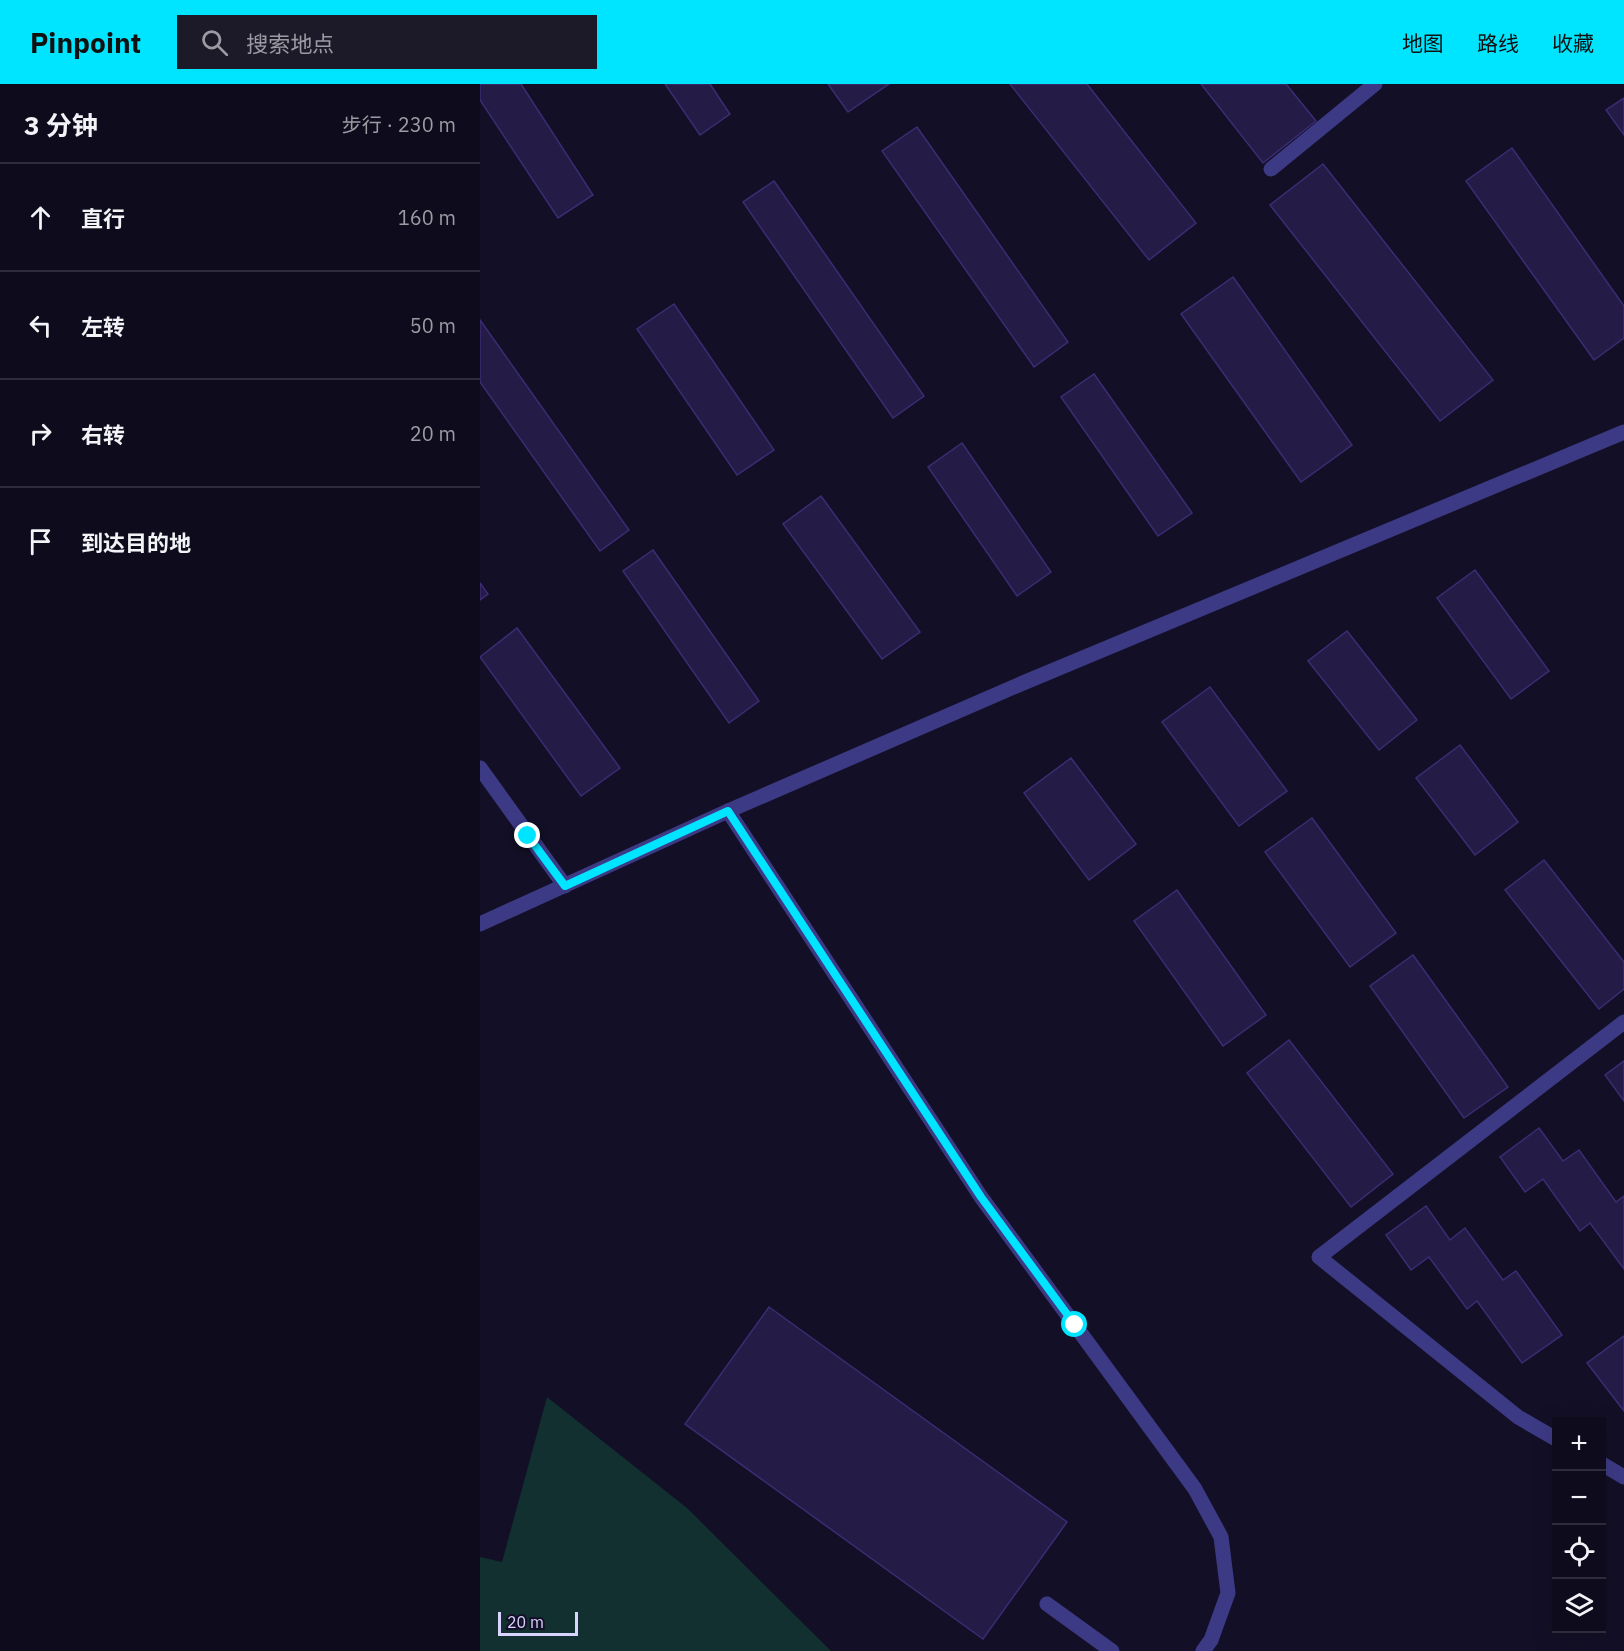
<!DOCTYPE html>
<html lang="zh">
<meta charset="utf-8">
<style>
:root{--surface:#0e0b1c;--page:#1c1929;--text:#f1f3f6;--muted:#9b9ba3;--line:#2e2b3b;--accent:#00e5ff}
body{margin:0;font-family:"IBM Plex Sans","Noto Sans SC",sans-serif;background:var(--page);color:var(--text)}
.controls{position:absolute;right:18px;bottom:18px;display:grid;overflow:hidden;border-radius:0px;box-shadow:0 6px 24px #0002}
.controls button{width:54px;height:54px;display:grid;place-items:center;padding:0;border:0;border-bottom:2px solid var(--line);background:var(--surface);color:var(--text);font:30px sans-serif}
.scale{position:absolute;left:18px;bottom:15px;width:80px;box-sizing:border-box;padding-left:6px;border:3px solid #d9d4ff;border-top:0;font-size:16px;line-height:21px;white-space:nowrap;color:#d9d4ff;-webkit-text-stroke:4px #130f26;paint-order:stroke}
.stop{position:absolute;width:18px;height:18px;margin:-14px;border:4px solid #00e5ff;border-radius:50%;background:#fff}
.stop.end{background:#00e5ff;border-color:#fff;box-shadow:0 2px 6px #0008}
.list{margin:0;padding:0;list-style:none}
h2{display:flex;justify-content:space-between;align-items:center;height:78px;margin:0;padding:0 24px;font-size:26px}
h2 small{font-size:20px;font-weight:400;color:var(--muted)}
.list li{display:grid;grid-template-columns:39px 1fr auto;gap:18px;align-items:center;box-sizing:border-box;height:108px;padding:0 24px;border-top:2px solid var(--line)}
.list b{display:block;font-size:22px;white-space:nowrap}
.list em{font-size:20px;font-style:normal;color:var(--muted)}
.icon{flex:none;width:33px;height:33px;fill:none;stroke:currentColor;stroke-width:2;stroke-linecap:round;stroke-linejoin:round}
.map{position:relative;flex:none;width:1144px;height:1567px;overflow:hidden}
header{display:flex;align-items:center;gap:36px;box-sizing:border-box;height:84px;padding:0 30px;background:var(--accent);color:#111}
header strong{font-size:28px}
nav{display:flex;gap:33px;margin-inline-start:auto;font-size:21px}
.search{width:420px;height:54px;background:var(--page);display:flex;align-items:center;gap:15px;box-sizing:border-box;padding:0 21px;border-radius:0px;color:var(--muted);font-size:22px}
main{display:flex}
aside{flex:1;background:var(--surface)}
.map>svg:first-child{display:block}
</style>
<header>
<strong>Pinpoint</strong>
<div class="search"><svg class="icon" aria-label="search" viewBox="0 0 24 24"><circle cx="10" cy="10" r="6"/><path d="M15 15l6 6"/></svg>搜索地点</div>
<nav><a>地图</a><a>路线</a><a>收藏</a></nav>
</header>
<main>
<aside>
<h2>3 分钟<small>步行 · 230 m</small></h2>
<ul class="list">
<li><svg class="icon" aria-label="ahead" viewBox="0 0 24 24"><path d="M12 20V5M6 11l6-6 6 6"/></svg><div><b>直行</b></div><em>160 m</em></li>
<li><svg class="icon" aria-label="left" viewBox="0 0 24 24"><path d="M17 20v-9H6M10 6l-5 5 5 5"/></svg><div><b>左转</b></div><em>50 m</em></li>
<li><svg class="icon" aria-label="right" viewBox="0 0 24 24"><path d="M7 20v-9h11M14 6l5 5-5 5"/></svg><div><b>右转</b></div><em>20 m</em></li>
<li><svg class="icon" aria-label="arrive" viewBox="0 0 24 24"><path d="M6 21V4h12l-3 4 3 4H6"/></svg><div><b>到达目的地</b></div></li>
</ul>
</aside>
<div class="map">
<svg width="1144" height="1567" viewBox="0 0 1144 1567">
<rect width="100%" height="100%" fill="#130f26"/>
<!-- green -->
<polygon fill="#12302f" points="67,1313 207,1424 351,1567 0,1567 0,1473 22,1478"/>
<!-- building -->
<g fill="#241b47" stroke="#3b2d73" stroke-width="1.5">
<polygon points="0,0 41,0 113,111 78,134 0,16"/>
<polygon points="185,0 230,0 250,30 220,51"/>
<polygon points="348,0 409,0 368,28"/>
<polygon points="530,0 607,0 716,139 669,176"/>
<polygon points="721,0 806,0 836,37 783,79"/>
<polygon points="1144,14 1144,51 1126,26"/>
<polygon points="437,43 588,258 554,283 402,67"/>
<polygon points="1032,64 1144,222 1144,254 1114,276 986,97"/>
<polygon points="843,80 1013,296 960,337 790,121"/>
<polygon points="294,97 444,312 413,334 263,118"/>
<polygon points="753,193 872,361 821,398 701,230"/>
<polygon points="194,220 294,366 257,391 157,245"/>
<polygon points="0,236 149,446 120,467 0,298"/>
<polygon points="614,290 712,429 678,452 581,313"/>
<polygon points="482,359 571,488 537,512 448,383"/>
<polygon points="341,412 440,548 402,575 303,440"/>
<polygon points="173,466 279,617 249,639 143,487"/>
<polygon points="995,486 1069,587 1031,615 957,514"/>
<polygon points="0,499 8,510 0,516"/>
<polygon points="37,544 140,684 101,712 0,573"/>
<polygon points="867,547 937,636 899,666 828,577"/>
<polygon points="730,603 807,707 759,742 682,638"/>
<polygon points="980,661 1038,738 995,771 936,694"/>
<polygon points="591,674 656,760 609,796 544,709"/>
<polygon points="832,734 916,849 870,883 785,768"/>
<polygon points="1064,776 1144,878 1144,905 1119,925 1025,806"/>
<polygon points="697,806 786,931 743,962 654,837"/>
<polygon points="933,871 1028,1003 984,1034 890,902"/>
<polygon points="809,956 913,1090 871,1123 767,989"/>
<polygon points="1144,977 1144,1017 1125,991"/>
<polygon points="1059,1044 1083,1077 1099,1066 1136,1118 1144,1112 1144,1185 1110,1139 1100,1147 1063,1095 1045,1108 1020,1073"/>
<polygon points="946,1122 970,1156 985,1144 1023,1196 1036,1187 1082,1251 1042,1279 997,1217 987,1225 949,1173 931,1186 906,1151"/>
<polygon points="289,1223 587,1438 503,1555 205,1340"/>
<polygon points="1144,1252 1144,1327 1107,1279"/>
</g>
<g fill="none" stroke-linecap="round" stroke-linejoin="round">
<!-- service -->
<g stroke="#3d3a85" stroke-width="15">
<polyline points="248,727 501,1113 715,1405 741,1453 748,1509 731,1556 723,1567"/>
<polyline points="1076,1355 1038,1333 839,1173 1144,938"/>
<polyline points="1122,1380 1144,1393"/>
<polyline points="567,1520 632,1567"/>
</g>
<!-- minor -->
<g stroke="#3d3a85" stroke-width="15">
<polyline points="791,85 895,0"/>
<polyline points="0,684 85,802"/>
</g>
<!-- tertiary -->
<polyline stroke="#3d3a85" stroke-width="15" points="0,840 248,727 543,599 1144,348"/>
</g>
<g fill="none" stroke-linecap="round" stroke-linejoin="round">
<!-- route -->
<polyline stroke="#00e5ff" stroke-width="8" points="48,752 85,802 248,727 501,1113 595,1241"/>
</g>
</svg>
<div class="controls">
<button>+</button>
<button>−</button>
<button><svg class="icon" aria-label="locate" viewBox="0 0 24 24"><circle cx="12" cy="12" r="6"/><path d="M12 2v4M12 18v4M2 12h4M18 12h4"/></svg></button>
<button><svg class="icon" aria-label="layers" viewBox="0 0 24 24"><path d="M12 4l9 5-9 5-9-5zM3 14l9 5 9-5"/></svg></button>
</div>
<div class="scale">20 m</div>
<div class="stop" style="left:595px;top:1241px"></div>
<div class="stop end" style="left:48px;top:752px"></div>
</div>
</main>
